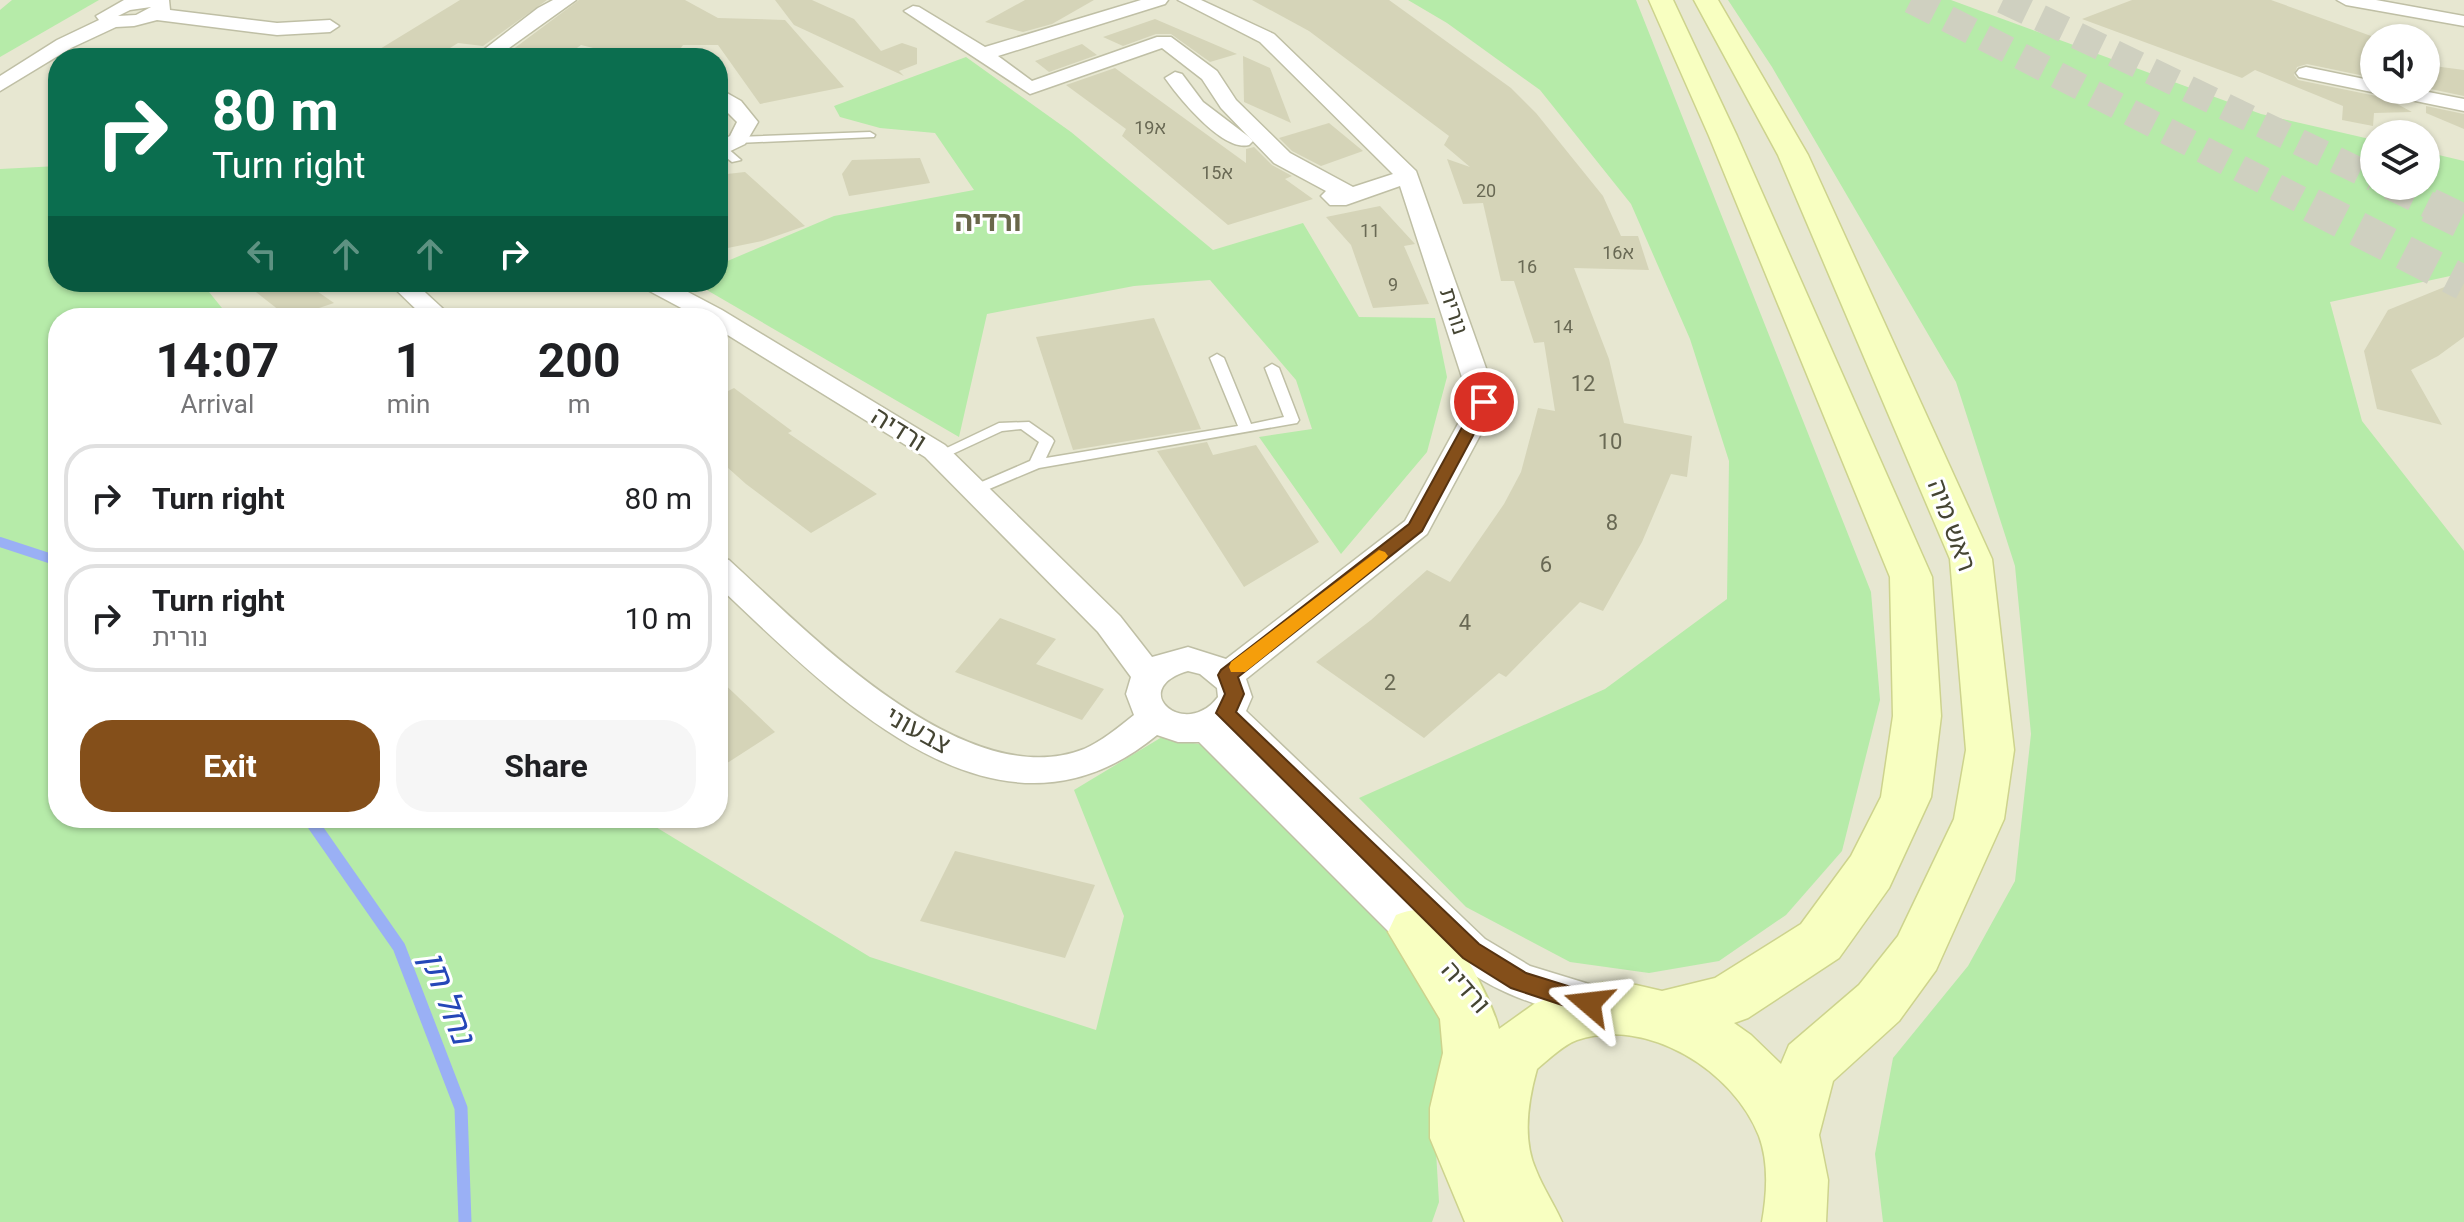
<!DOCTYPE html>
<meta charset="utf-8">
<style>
body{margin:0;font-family:Roboto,"Noto Sans Hebrew",sans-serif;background:#f6f6f6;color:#202124;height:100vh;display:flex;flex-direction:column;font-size:30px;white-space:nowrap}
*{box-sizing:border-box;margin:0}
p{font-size:26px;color:#757577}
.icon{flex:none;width:44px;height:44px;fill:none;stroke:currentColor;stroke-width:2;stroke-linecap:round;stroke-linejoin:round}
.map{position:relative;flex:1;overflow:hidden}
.drawer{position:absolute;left:48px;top:308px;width:680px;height:520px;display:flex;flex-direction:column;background:#fff;border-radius:32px;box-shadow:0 2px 6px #0004}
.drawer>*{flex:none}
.guide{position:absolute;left:48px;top:48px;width:680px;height:244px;border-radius:32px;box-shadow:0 2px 6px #0004;background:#0b6e4f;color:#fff;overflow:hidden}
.controls{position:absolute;left:2360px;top:24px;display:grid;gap:16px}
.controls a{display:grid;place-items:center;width:80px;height:80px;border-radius:50%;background:#fff;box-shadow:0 2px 6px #0004;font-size:40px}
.pin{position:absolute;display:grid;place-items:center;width:68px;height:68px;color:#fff;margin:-34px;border:4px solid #fff;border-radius:50%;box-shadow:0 2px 8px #0007}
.me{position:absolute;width:88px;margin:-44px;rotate:287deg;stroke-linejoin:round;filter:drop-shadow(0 0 6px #0008)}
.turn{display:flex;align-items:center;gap:28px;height:168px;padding:0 32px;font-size:36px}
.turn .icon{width:104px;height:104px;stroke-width:2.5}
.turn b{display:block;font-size:56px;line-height:68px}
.lanes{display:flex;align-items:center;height:76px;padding:0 32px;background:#0003;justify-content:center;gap:40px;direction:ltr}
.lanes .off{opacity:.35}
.eta{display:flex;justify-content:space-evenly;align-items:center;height:136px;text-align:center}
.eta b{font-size:48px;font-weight:700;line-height:56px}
.action{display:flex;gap:16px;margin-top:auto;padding:16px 32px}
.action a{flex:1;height:92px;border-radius:32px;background:#844f1a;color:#fff;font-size:32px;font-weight:700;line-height:92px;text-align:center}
.action a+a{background:#f6f6f6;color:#202124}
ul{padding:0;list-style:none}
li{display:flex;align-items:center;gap:24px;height:108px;margin:0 16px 12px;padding:0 16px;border:4px solid #e0e0e0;border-radius:32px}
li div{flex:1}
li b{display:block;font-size:30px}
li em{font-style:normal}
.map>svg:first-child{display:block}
.residential{fill:#e7e7d1;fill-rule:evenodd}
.green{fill:#b6eba9}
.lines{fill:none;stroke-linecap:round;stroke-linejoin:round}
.stream-far1{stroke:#9ab0f5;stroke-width:10}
.stream{stroke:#9ab0f5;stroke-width:13}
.building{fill:#d5d4b8}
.highway-tunnel-far1{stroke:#cfd0c0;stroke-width:27;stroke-dasharray:27 14;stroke-linecap:butt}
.highway-tunnel{stroke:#cfd0c0;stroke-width:35;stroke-dasharray:35 17;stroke-linecap:butt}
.lane-casing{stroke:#bfbfa5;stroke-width:3}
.street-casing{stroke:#bfbfa5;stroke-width:3}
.secondary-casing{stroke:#cdd38d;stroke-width:3}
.lane{fill:#fff;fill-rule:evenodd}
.street{fill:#fff;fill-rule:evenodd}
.secondary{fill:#f8ffc1;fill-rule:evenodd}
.route{fill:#844f1a;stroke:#563311;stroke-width:2}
.slow{fill:#f59e0b}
.labels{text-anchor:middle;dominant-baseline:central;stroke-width:6;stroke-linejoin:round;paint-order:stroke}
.far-number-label{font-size:18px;fill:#696954}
.far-street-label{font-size:22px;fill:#454533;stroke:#fff}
.number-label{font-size:22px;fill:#696954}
.street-label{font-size:26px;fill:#454533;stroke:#fff}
.far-district-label{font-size:28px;font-weight:bold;fill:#69674a;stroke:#fff}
.near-water-label{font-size:34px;font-style:italic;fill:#2547b8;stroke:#fff}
</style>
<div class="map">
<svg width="2464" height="1222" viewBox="0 0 2464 1222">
<rect width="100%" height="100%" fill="#f2f3e3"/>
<!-- residential -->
<path class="residential" d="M0,0H2464V1222H0ZM2374,38H2426V90H2374ZM58,58H718V282H58ZM2374,134H2426V186H2374ZM58,318H718V818H58Z"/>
<!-- green -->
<g class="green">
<path d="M12,0H99L0,57V10Z"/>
<path d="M1408,0H1636L1871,592L1880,700L1842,851L1786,915L1719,961L1649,973L1570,962L1466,907L1359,798L1605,689L1727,599L1729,461L1690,339L1631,204L1540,90L1447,23Z"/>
<path d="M1728,0H1951L2261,114L2374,140V186H2426V152L2464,161V273L2330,302L2362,421L2464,551V1222H1883L1875,1154L1893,1058L1968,966L2015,881L2031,734L2015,566L1956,382L1772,67Z"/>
<path d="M966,57L1071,132L1213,250L1303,223L1359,317L1435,318L1447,377L1427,452L1341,554L1259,437L1312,429L1296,380L1210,280L1134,286L987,314L959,437L693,282H718V265L834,216L974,190L935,133L880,128L840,117L834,106Z"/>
<path d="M58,166V282H201L230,318H58V818H641L870,957L1096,1030L1124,916L1074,790L1162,737L1204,745L1399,944L1433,988L1448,1036L1434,1117L1439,1202L1432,1222H0V169Z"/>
</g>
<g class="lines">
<!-- stream-far1 -->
<path class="stream-far1" d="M0,542L58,561"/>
<!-- stream -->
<path class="stream" d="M309,818L399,947L461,1108L465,1222"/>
</g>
<!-- building -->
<g class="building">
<path d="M460,0H547L483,46L458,43L434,58L375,52Z"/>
<path d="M579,0H685L718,18L785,20L844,87L760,104L718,45H683L674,58H634L581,45L566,56L512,50Z"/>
<path d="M775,0H812L854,19L881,51L902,43L917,48V64L899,71L904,76L794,25Z"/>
<path d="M1025,0H1094L1052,24L1023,32L985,22Z"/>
<path d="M1252,0H1389L1511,88L1536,113L1603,196L1621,236H1638L1649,270L1574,268L1609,359L1624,423L1692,436L1687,477L1671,474L1642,542L1603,611L1580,602L1506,677L1499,673L1424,738L1316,662L1371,620L1427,570L1450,582L1504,504L1521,472L1538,408L1555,411L1544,342L1534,343L1514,281H1501L1483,203L1463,204L1447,159L1470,167L1444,145L1449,136L1309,31Z"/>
<path d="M2132,0H2271L2374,37V78L2307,64L2297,67L2294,75L2298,80L2386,98L2412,112L2374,113L2373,126L2342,120L2343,106L2255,70L2242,78L2082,19Z"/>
<path d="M1155,19L1237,54L1210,62L1171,34H1156L1123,46L1103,37Z"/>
<path d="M1082,44L1097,55L1049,72L1035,61Z"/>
<path d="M1243,56L1270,68L1291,123L1244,102Z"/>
<path d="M2426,65L2464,70V96L2426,88Z"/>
<path d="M1115,68L1246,163V149L1254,147L1272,165L1292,176L1285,179L1313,199L1228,225L1122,136L1126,129L1066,85Z"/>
<path d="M2426,106L2464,114V129L2426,113Z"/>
<path d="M1329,123L1363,151L1321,166L1292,151L1279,138Z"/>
<path d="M920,158L930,183L849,196L842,174L852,160Z"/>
<path d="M745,172L805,226L762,241L718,250V175Z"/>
<path d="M1380,206L1415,244L1404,246L1429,304L1373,308L1351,245L1326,217Z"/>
<path d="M2464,279V337L2438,356L2411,370L2442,425L2377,409L2364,351L2388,310Z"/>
<path d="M243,282H304L334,303L289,318Z"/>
<path d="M1154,318L1201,429L1073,450L1036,337Z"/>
<path d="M734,388L792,431L788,433L877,494L811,533L746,484L718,459V396Z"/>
<path d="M1207,442L1213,455L1256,445L1319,542L1244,587L1157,451Z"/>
<path d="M1000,618L1056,639L1036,664L1104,689L1082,720L955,672Z"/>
<path d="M718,678L775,732L718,769Z"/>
<path d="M955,851L1095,885L1065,958L920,921Z"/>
</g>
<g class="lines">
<!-- highway-tunnel-far1 -->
<g class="highway-tunnel-far1">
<path d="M1911,0L2315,207"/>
<path d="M2003,0L2374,178"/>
<path d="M2390,186L2433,207"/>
</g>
<!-- highway-tunnel -->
<g class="highway-tunnel">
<path d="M2311,205L2464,283"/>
<path d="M2429,205L2464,222"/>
</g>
<!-- lane casing -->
<g class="lane-casing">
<g id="lane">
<path d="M870,132L875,135L874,137L738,143L733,140L738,137Z"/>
<path d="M718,147H726L741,160L732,162L718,151Z"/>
<path d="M1217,354L1224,358L1251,424L1284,417L1265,368L1272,364L1279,368L1299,420L1297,423L1039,468L975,495L968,490L970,487L1030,461L1039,442L1021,429L1002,431L944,458L939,459L932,455L999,423L1029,422L1052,438L1054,441L1046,458L1238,426L1210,358Z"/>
</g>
</g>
<!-- street casing -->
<g class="street-casing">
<g id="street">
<path d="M124,0H169L170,10L277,23L330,20L339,26L330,32L277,35L157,20L134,26L116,27L71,48L0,91V76L57,40L99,20L96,16ZM151,7L136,15L118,16L130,10Z"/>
<path d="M553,0H576L495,58H473L538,8Z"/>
<path d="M1141,0H1168L1165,4L998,56L1032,81L1157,37H1171L1217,71L1236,100L1290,153L1353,187L1393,174L1260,42L1178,0H1201L1274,34L1416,171L1498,402L1427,534L1246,679L1252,697L1246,711L1485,939L1530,966L1615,992L1621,1005L1615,1018L1600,1024C1544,1007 1488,994 1445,952L1442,957L1428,962L1414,957L1199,742H1178L1157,735C997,868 833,694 718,586V557L729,560C808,632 965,796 1084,749C1102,741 1119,727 1134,715L1126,694L1131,677L1098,632L925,457L718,329V318H700L642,287L639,282H669L722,310L945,445L1120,616L1152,657L1188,647L1226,659L1405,521L1470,402L1400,186L1346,205H1330L1321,196L1326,191L1274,163L1221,108L1202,79L1162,48L1030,94L904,11L913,6L919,7L985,47ZM1188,671L1200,674L1217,688L1218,697C1185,741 1126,689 1188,671Z"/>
<path d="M2337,0H2376L2464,16V26L2346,5Z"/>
<path d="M2306,67L2374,81V90H2418L2464,99V111L2299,77L2296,73L2299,69Z"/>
<path d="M1175,72L1182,74L1203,102L1249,137L1253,141L1249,145C1223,152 1179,98 1165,78Z"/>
<path d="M718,88L741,101L758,122L745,144L718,157V142L730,136L737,122L718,103Z"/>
<path d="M388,282H414L453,318H425Z"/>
</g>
</g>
<!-- secondary casing -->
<g class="secondary-casing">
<path id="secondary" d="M1649,0H1673L1737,136L1932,577L1941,716L1931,797L1889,888L1839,958L1748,1018L1734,1023L1751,1035L1781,1064L1789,1045L1859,985L1898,936L1954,819L1966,750L1950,559L1778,155L1694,0H1718L1808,155L1992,559L2014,750L2004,819L1936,970L1899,1021L1833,1081L1819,1135L1828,1180L1826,1222H1762C1767,1194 1769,1163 1759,1136C1734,1071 1647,1016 1577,1040C1563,1045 1549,1059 1537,1069C1528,1101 1522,1139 1536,1170C1543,1188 1554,1204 1562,1222H1465L1430,1138V1108L1443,1053L1440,1019L1388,932L1396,915C1409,910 1418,907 1432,914C1454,927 1493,1003 1499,1029L1534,1004L1569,990L1602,983L1636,985L1662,991L1715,978L1801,924L1851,856L1881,797L1893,716L1890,577L1709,136Z"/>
</g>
<!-- lane -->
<use href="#lane" class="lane"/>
<!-- street -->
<use href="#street" class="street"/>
<!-- secondary -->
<use href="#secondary" class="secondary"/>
</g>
<!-- route -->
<path class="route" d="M1484,397L1491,402L1422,531L1238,677L1244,694L1236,712L1479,944L1526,973L1597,995L1601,1003L1597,1011L1589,1014L1511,988L1463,958L1216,713L1225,694L1218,675L1221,670L1409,524L1476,402Z"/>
<!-- slow -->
<path class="slow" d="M1379,550L1385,552L1388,556L1385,560L1245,672H1231L1229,667L1231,662Z"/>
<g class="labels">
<!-- far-number labels -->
<g class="far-number-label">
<text x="1150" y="127">19א</text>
<text x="1217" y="172">15א</text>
<text x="1486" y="190">20</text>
<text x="1370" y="230">11</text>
<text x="1618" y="252">16א</text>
<text x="1527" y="266">16</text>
<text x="1393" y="284">9</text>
<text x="1563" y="326">14</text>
</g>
<!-- far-street labels -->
<g class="far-street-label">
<text transform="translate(1454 311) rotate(72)">נורית</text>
</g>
<!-- number labels -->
<g class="number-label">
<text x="1583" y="383">12</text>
<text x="1610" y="441">10</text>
<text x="1612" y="522">8</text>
<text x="1546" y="564">6</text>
<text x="1465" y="622">4</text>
<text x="1390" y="682">2</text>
</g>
<!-- street labels -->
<g class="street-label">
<text transform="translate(899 429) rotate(32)">ורדיה</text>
<text transform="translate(1952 525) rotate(70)">ראש מיה</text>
<text transform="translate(918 730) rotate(29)">צבעוני</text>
<text transform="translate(1466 987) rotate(49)">ורדיה</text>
</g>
<!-- far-district labels -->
<g class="far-district-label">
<text x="988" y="221">ורדיה</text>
</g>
<!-- near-water labels -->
<g class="near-water-label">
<text transform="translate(448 997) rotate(69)">נחל תן</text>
</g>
</g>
</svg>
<div class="controls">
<a><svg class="icon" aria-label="sound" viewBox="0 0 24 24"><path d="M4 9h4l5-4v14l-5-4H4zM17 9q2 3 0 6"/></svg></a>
<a><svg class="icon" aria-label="layers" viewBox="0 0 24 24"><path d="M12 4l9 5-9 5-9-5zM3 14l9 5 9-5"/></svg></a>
</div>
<div class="pin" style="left:1484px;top:402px;background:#d93025"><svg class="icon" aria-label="arrive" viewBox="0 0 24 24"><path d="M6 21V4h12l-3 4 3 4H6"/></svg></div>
<svg class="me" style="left:1589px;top:1003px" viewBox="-20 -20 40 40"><path d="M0-17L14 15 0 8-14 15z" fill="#844f1a" stroke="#fff" stroke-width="4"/></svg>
<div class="guide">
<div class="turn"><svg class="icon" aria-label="right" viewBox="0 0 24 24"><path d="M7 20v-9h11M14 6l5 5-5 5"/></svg><div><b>80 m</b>Turn right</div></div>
<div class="lanes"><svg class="icon off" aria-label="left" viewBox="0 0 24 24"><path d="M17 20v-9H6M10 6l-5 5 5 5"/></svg><svg class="icon off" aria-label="ahead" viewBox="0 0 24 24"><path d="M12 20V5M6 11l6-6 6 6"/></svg><svg class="icon off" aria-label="ahead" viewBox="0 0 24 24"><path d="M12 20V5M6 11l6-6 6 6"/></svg><svg class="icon" aria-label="right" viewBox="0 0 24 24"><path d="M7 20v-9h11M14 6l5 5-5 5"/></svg></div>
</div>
<section class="drawer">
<div class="eta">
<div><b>14:07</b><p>Arrival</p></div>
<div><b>1</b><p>min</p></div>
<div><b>200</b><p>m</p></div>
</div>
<ul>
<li><svg class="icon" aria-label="right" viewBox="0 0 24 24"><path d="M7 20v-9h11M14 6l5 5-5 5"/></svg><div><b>Turn right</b></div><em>80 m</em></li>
<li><svg class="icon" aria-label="right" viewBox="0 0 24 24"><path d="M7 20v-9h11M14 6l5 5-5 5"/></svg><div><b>Turn right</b><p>נורית</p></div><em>10 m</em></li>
</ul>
<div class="action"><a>Exit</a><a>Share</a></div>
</section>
</div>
